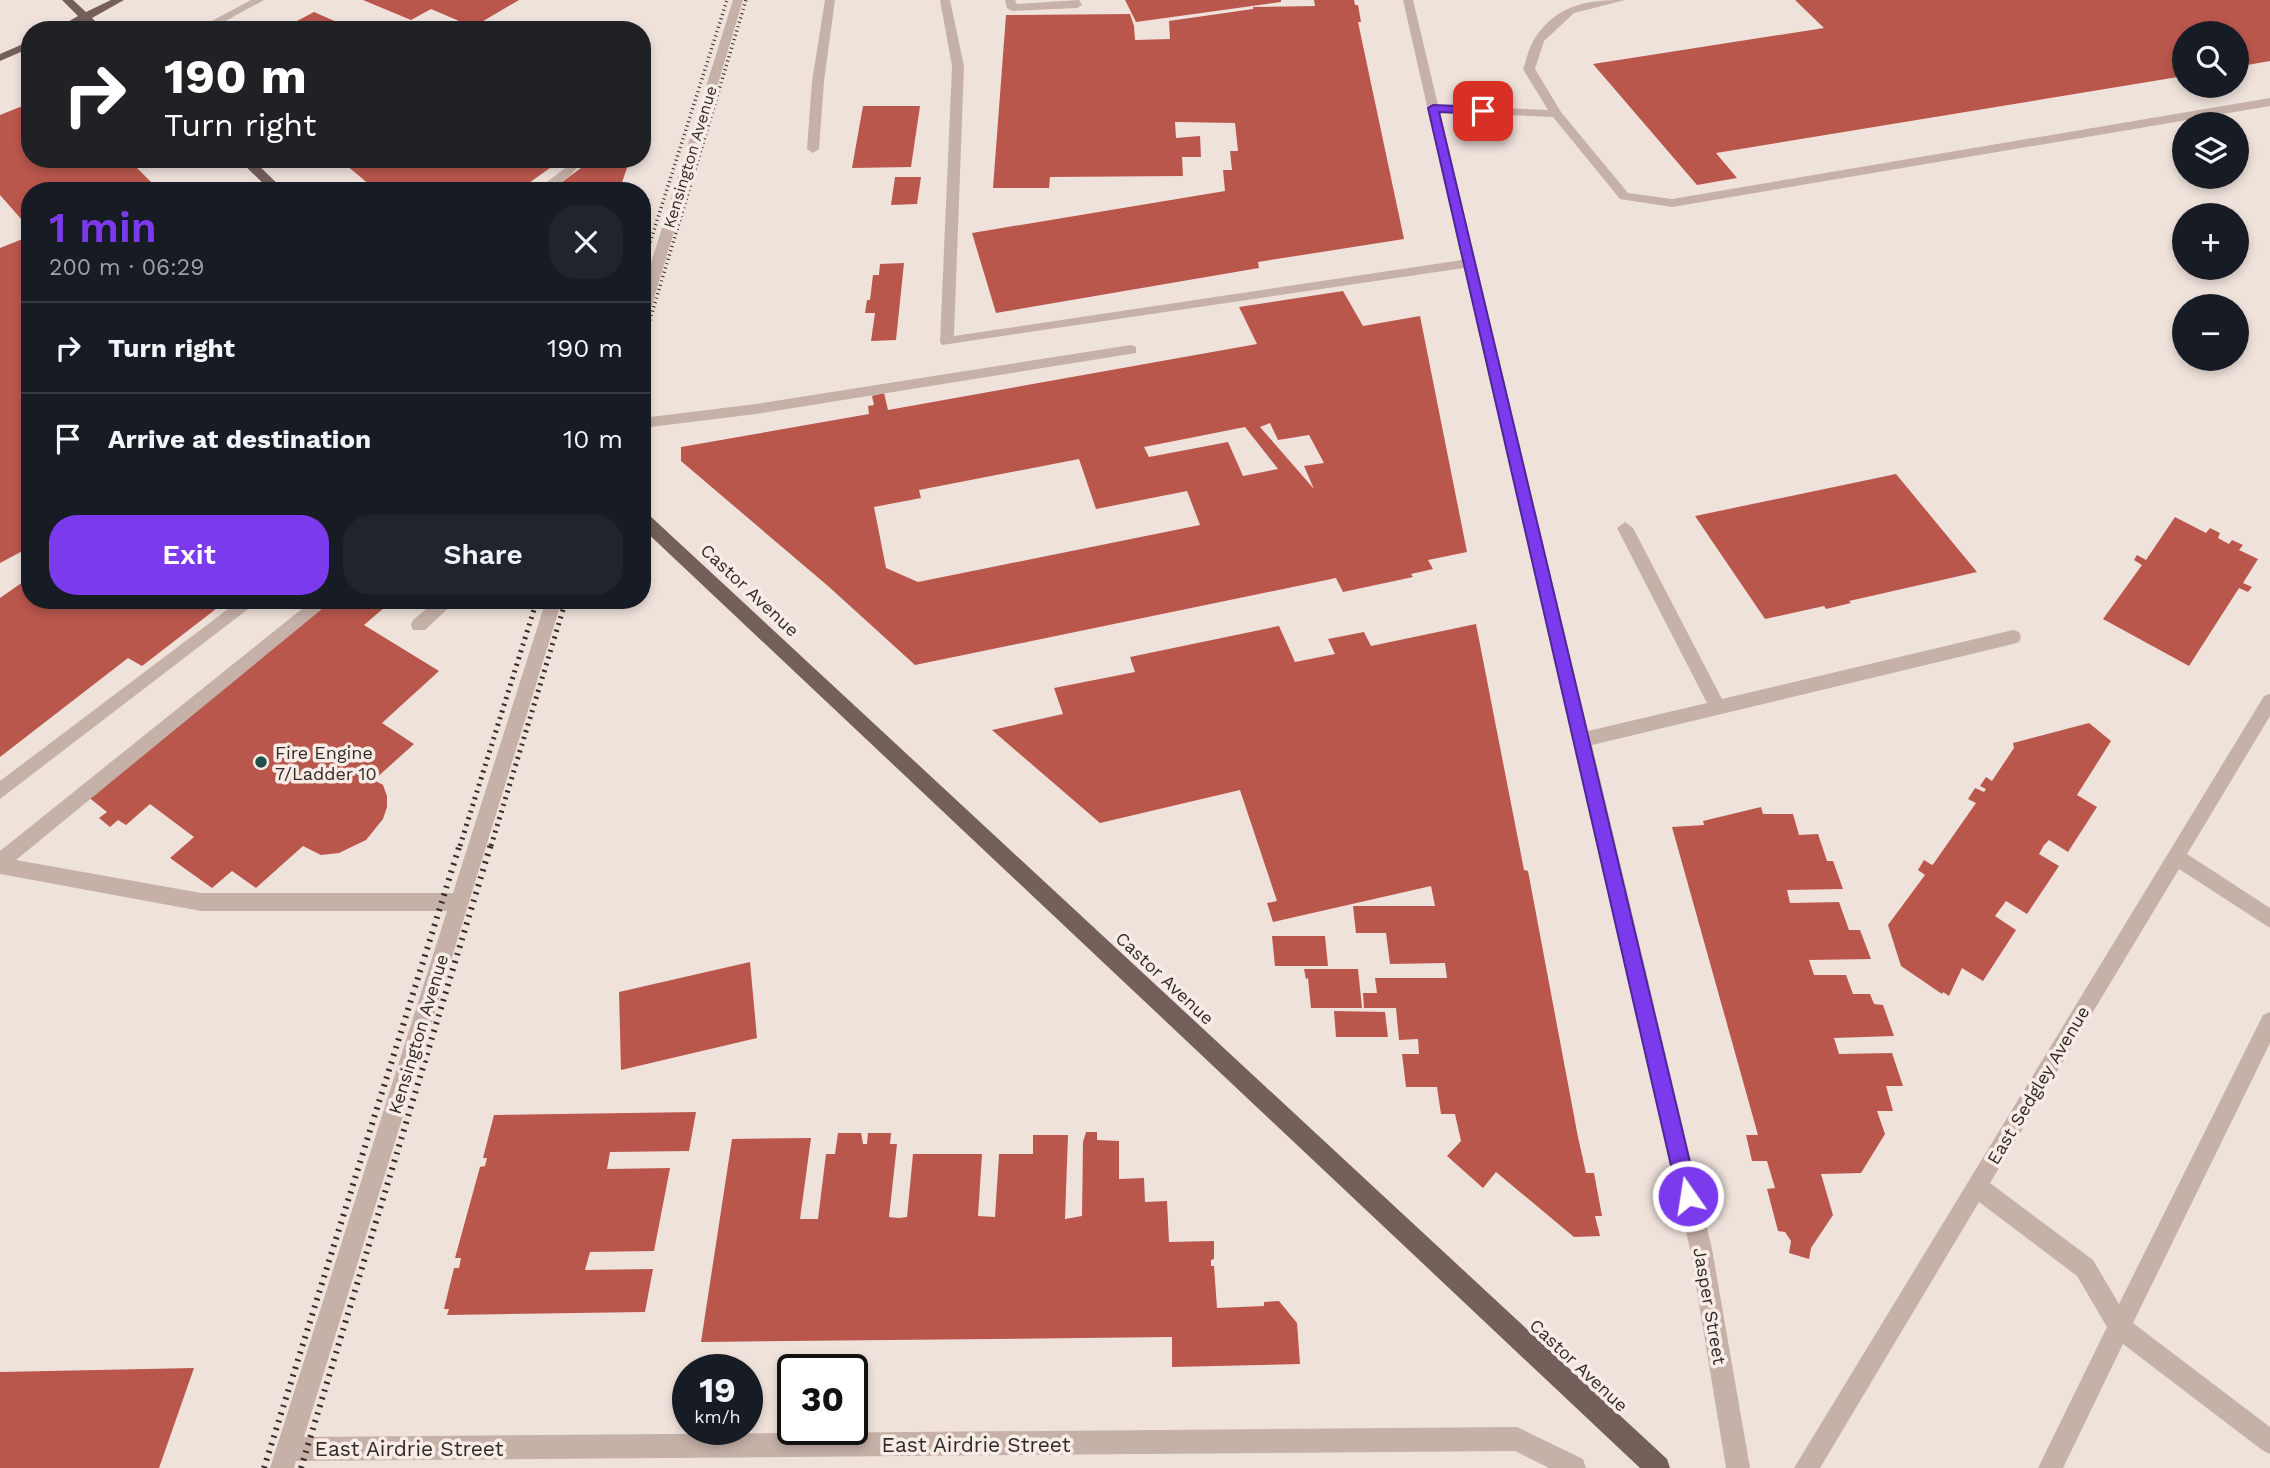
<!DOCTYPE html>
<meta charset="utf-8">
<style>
body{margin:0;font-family:"Work Sans",sans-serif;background:#20242c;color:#f1f3f6;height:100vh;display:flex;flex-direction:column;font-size:26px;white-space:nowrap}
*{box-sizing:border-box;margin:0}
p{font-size:23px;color:#9ea1a6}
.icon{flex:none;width:38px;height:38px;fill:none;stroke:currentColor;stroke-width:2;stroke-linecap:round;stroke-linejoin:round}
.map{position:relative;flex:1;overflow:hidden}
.details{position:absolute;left:21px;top:182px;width:630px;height:427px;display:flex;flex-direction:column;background:#171b24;border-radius:28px;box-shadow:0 4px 10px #0003}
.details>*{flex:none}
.banner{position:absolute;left:21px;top:21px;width:630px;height:147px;border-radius:28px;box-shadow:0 4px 10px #0003;background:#202124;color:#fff;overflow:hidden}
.buttons{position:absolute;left:2172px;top:21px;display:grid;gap:14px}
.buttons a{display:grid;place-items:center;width:77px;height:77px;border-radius:50%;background:#171b24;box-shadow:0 4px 10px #0003;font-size:35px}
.speed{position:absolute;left:672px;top:1354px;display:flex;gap:14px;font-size:35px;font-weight:700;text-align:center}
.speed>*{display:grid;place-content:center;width:91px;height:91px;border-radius:50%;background:#171b24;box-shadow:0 4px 10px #0003;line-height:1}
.speed small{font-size:18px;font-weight:400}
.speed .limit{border:4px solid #111;border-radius:10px;background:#fff;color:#111}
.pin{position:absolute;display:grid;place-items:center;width:60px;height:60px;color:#fff;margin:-30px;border-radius:14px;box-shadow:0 4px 10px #0006}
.me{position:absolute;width:77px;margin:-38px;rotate:347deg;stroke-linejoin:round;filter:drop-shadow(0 0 5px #0008)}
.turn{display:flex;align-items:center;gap:24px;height:147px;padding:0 28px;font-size:32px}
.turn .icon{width:91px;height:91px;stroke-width:2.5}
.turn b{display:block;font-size:49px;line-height:60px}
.round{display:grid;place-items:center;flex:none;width:74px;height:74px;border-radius:28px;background:#20242c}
.summary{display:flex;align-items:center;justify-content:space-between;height:119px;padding:0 28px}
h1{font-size:42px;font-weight:600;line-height:52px;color:#7c3aed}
.action{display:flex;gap:14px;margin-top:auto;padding:14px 28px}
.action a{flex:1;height:80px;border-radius:28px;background:#7c3aed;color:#fff;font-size:28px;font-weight:600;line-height:80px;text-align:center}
.action a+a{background:#20242c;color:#f1f3f6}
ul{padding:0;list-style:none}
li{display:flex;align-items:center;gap:21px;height:91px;padding:0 28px;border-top:2px solid #363941}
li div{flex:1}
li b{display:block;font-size:26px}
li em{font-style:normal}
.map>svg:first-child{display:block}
.building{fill:#ba574d;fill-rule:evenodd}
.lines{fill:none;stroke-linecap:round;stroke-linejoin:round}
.minor{fill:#c6b1a8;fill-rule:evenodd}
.major{fill:#745f5a;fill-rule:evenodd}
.rail-far2{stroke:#332927;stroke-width:3.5;stroke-dasharray:1 3.5;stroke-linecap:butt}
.rail-far1{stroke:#332927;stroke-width:5;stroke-dasharray:2 5;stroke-linecap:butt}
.rail{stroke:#332927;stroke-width:6;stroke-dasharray:2 6;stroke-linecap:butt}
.route{fill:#7c3aed;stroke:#51269a;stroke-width:2}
.poi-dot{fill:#21504c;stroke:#f7ede6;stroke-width:2.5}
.labels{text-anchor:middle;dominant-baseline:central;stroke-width:7;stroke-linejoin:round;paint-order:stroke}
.far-street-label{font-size:16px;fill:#332927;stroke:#f7ede6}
.street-label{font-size:18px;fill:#332927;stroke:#f7ede6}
.poi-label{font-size:18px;fill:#332927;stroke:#f7ede6;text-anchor:start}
.near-street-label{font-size:21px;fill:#332927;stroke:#f7ede6}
</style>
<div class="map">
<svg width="2270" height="1468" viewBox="0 0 2270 1468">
<rect width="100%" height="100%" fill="#efe2db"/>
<!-- building -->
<g class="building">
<path d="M363,0H519L473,27L431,9L411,20Z"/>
<path d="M1125,0H1281V2L1136,22Z"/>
<path d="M1314,0H1354L1355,5H1358L1361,22H1358L1404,239L1258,262L1259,268L996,313L972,233L1225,191L1223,170H1232L1230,151H1238L1235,123L1175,122L1176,138L1200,136L1201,157H1182L1183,176L1050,177L1049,188H993L1006,15L1130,14L1134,26L1135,40L1170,39L1169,21L1253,9V7L1315,6Z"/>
<path d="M1795,0H2270V61L2236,67V33H2184V76L1716,153L1737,178L1697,185L1593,64L1824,28Z"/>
<path d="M314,12L355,30H280Z"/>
<path d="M30,103V159H128L160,191H30V229L0,195V115Z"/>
<path d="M863,106H920L911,167L852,168Z"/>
<path d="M339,159H558L554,165L518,191H377Z"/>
<path d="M593,159H630L619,191H550Z"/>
<path d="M895,177H921L917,204L891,205Z"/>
<path d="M30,236V511L27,512L30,515V547L0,563V248Z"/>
<path d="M904,263L896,340L871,341L875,313H865L867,300H870L873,275H879L880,264Z"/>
<path d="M1343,291L1363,326L1420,316L1467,552L1428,560L1433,569L1411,574L1413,577L1343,592L1336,578L915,665L828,586L681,461V447L869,414L868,406L874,405L872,396L884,393L888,410L1257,344L1239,307ZM1270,423L1278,440L1309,435L1324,463L1304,466L1314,489L1260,427ZM1245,427L1278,469L1243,476L1228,442L1149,457L1144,447ZM1079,459L1096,509L1187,491L1200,525L918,582L886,568L874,507L921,498L919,490Z"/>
<path d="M1896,474L1977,572L1849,601L1851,603L1826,609L1824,606L1765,619L1695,516Z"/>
<path d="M2175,517L2206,533L2210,528L2220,533L2218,538L2229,544L2232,540L2243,545L2239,550L2258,559L2243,583L2252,587L2248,592L2239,588L2189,666L2103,619L2142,565L2134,560L2137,555L2146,560Z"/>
<path d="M30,577V600L225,602L142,666L128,658L0,757V598Z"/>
<path d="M328,600H393L364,625L439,671L382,723L414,744L374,780L383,785L387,796V807L383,819L366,840L339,853L321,855L303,846L256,888L232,871L212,888L170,858L194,837L150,804L126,825L118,820L110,827L99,818L107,812L87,796Z"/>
<path d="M1476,624L1524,870L1528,871L1578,1137L1586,1173H1594L1602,1216H1595L1600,1236L1574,1237L1496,1172L1483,1188L1447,1156L1461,1141L1455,1114H1441L1437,1087H1406L1402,1054H1419L1418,1039L1399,1040L1396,1008H1364L1363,993H1377L1375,978H1447L1445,963L1390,964L1386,933H1356L1353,906H1435L1431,886L1273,922L1267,903L1277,901L1240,790L1100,823L992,730L1063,714L1054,688L1135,672L1130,657L1279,626L1295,662L1335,654L1328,639L1364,632L1371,646Z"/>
<path d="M2089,723L2111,741L2077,795L2097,807L2068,852L2049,840L2044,845L2039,854L2059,866L2027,914L2006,901L1995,916L2016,930L1983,981L1962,968L1949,996L1943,992L1942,994L1901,966L1888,925L1925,875L1918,870L1924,860L1932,865L1934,863L1976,803L1968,799L1975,788L1984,792L1986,789L1980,786L1986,777L1992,781L2014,748L2013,743Z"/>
<path d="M1761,807L1763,814H1793L1799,835L1818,834L1827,861H1833L1843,889L1787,890L1790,903L1839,902L1849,930H1860L1871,959L1809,960L1814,975H1846L1853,994H1870L1874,1004L1883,1005L1894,1036L1834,1038L1839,1054L1892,1053L1903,1086H1886L1893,1111H1877L1885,1134L1861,1173L1821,1174L1833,1215L1811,1248L1809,1259L1789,1253L1791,1241L1785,1232L1778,1231L1767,1189L1775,1188L1767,1161H1752L1746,1135H1758L1672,827L1704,825L1703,821Z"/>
<path d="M1272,936H1325L1328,966H1275Z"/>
<path d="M750,962L757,1038L621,1070L619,992Z"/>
<path d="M1304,969H1358L1362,1008H1311L1308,978L1306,979Z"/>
<path d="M1334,1011L1385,1012L1388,1037H1336Z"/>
<path d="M696,1112L689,1151L610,1152L607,1169L670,1168L654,1251L590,1252L585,1270L653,1269L645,1312L447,1315L449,1309H444L454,1268H459L461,1258H455L480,1167L485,1166L487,1158H483L494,1115Z"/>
<path d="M1086,1132H1097V1140L1119,1141V1179L1144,1178L1145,1202L1167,1201L1169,1242L1214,1241V1259L1211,1260V1266H1214L1217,1308L1264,1306V1302L1279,1301L1297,1323L1300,1364L1172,1367V1337L701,1342L732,1139L811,1138L800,1219H818L826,1154H835L838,1133H861L863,1144H867L868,1133H891L890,1144H897L889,1217L899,1218L907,1217L913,1154H982L978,1216L995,1217L999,1154H1033V1135H1068L1065,1219L1082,1216L1083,1142Z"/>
<path d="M194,1368L159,1468H0V1372Z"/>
</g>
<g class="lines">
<!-- minor -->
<g class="minor">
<path d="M251,0H264L209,30H195Z"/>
<path d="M733,0H743L649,315L642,319V292Z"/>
<path d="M825,0H835L824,81L819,149L813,153L807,149L812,81Z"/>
<path d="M940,0H950L964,66L954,336L1462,260L1403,0H1413L1438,105L1548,110L1523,69C1527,59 1529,46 1535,38C1558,4 1587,0 1625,0L1574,13L1544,41L1535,69L1561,112L1628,193L1672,199L2270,98V106L1672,207L1620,199L1553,117L1440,112L1588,731L1707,703L1617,528L1625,522L1633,528L1722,699L2013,630L2019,632L2021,637L2019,642L2013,644L1592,745L1712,1249L1750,1468H1726L1690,1249L1464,268L942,345L940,342L952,66Z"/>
<path d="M1005,0H1015L1017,4L1079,0L1082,5L1077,8L1012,11L1007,8Z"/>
<path d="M571,159H583C571,177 557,191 535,191L564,169Z"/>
<path d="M1131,345L1136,347V353L756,414L642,428V418L756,404Z"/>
<path d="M240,600H260L0,799V781Z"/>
<path d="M313,600H333L16,860L201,893H453L546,600H562L304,1437L1517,1427L1583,1459L1586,1468H1549L1515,1451L296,1461L294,1468H270L447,911H201L0,874V851Z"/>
<path d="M437,600H457L425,630H413L411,625L413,620Z"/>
<path d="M2270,694V716L2187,854L2270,908V928L2179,869L1990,1183L2093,1260L2119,1304L2263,1015L2270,1012V1043L2133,1323L2270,1427V1454L2262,1450L2123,1344L2063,1468H2038L2107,1327L2077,1276L1979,1202L1820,1468H1794L2264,696Z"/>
</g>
<!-- major -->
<g class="major">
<path d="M62,0H73L86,12L111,0H124L92,18L104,30H92L84,22L68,30H54L78,16Z"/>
<path d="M30,41V48L0,61V54Z"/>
<path d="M238,159H252L285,191H271Z"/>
<path d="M642,512L648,514L1667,1459L1670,1468H1640L642,528Z"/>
</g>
<!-- rail-far2 -->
<g class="rail-far2">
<path d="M642,268L727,0"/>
<path d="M642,346L746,0"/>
</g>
<!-- rail-far1 -->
<g class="rail-far1">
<path d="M460,846L537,600"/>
<path d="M491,846L566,600"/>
</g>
<!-- rail -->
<g class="rail">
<path d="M264,1468L460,844"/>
<path d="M301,1468L491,844"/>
</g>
</g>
<!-- route -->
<path class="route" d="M1433,105L1483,107L1488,111L1483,114L1439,112L1698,1196L1695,1203L1688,1206L1681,1203L1678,1196L1428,108Z"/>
<!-- markers -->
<circle class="poi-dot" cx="261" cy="762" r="7"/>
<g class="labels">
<!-- far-street labels -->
<g class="far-street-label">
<text transform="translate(690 157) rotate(-73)">Kensington Avenue</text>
</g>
<!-- street labels -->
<g class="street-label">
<text transform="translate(750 590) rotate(43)">Castor Avenue</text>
<text transform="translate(1165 978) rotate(43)">Castor Avenue</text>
<text transform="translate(418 1034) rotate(-73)">Kensington Avenue</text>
<text transform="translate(2038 1085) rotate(-59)">East Sedgley Avenue</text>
<text transform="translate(1710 1306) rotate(80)">Jasper Street</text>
<text transform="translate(1579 1365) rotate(43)">Castor Avenue</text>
</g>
<!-- poi labels -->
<g class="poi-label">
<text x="275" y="752">Fire Engine<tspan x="275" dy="21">7/Ladder 10</tspan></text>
</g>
<!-- near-street labels -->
<g class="near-street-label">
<text x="976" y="1444">East Airdrie Street</text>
<text x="409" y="1448">East Airdrie Street</text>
</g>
</g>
</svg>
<div class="buttons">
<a><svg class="icon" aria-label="search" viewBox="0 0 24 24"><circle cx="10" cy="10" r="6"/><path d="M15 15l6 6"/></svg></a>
<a><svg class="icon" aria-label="layers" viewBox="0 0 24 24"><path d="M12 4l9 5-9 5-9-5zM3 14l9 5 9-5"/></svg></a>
<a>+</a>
<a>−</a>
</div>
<div class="speed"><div>19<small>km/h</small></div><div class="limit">30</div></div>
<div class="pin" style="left:1483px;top:111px;background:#d93025"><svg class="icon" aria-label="arrive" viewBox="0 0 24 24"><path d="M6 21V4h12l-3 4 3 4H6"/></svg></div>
<svg class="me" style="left:1688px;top:1196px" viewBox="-20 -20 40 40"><circle r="17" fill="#7c3aed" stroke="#fff" stroke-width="3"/><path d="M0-11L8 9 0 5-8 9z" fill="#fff"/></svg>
<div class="banner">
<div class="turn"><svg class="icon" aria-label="right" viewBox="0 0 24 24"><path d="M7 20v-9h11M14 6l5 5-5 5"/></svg><div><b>190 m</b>Turn right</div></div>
</div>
<section class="details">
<div class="summary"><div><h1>1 min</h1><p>200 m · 06:29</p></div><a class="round"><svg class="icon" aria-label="close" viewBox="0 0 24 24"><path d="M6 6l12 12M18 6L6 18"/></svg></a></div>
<ul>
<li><svg class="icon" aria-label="right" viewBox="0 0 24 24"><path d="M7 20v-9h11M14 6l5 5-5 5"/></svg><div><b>Turn right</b></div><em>190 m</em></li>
<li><svg class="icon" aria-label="arrive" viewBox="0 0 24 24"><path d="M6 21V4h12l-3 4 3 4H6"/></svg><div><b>Arrive at destination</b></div><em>10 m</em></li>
</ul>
<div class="action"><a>Exit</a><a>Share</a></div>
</section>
</div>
